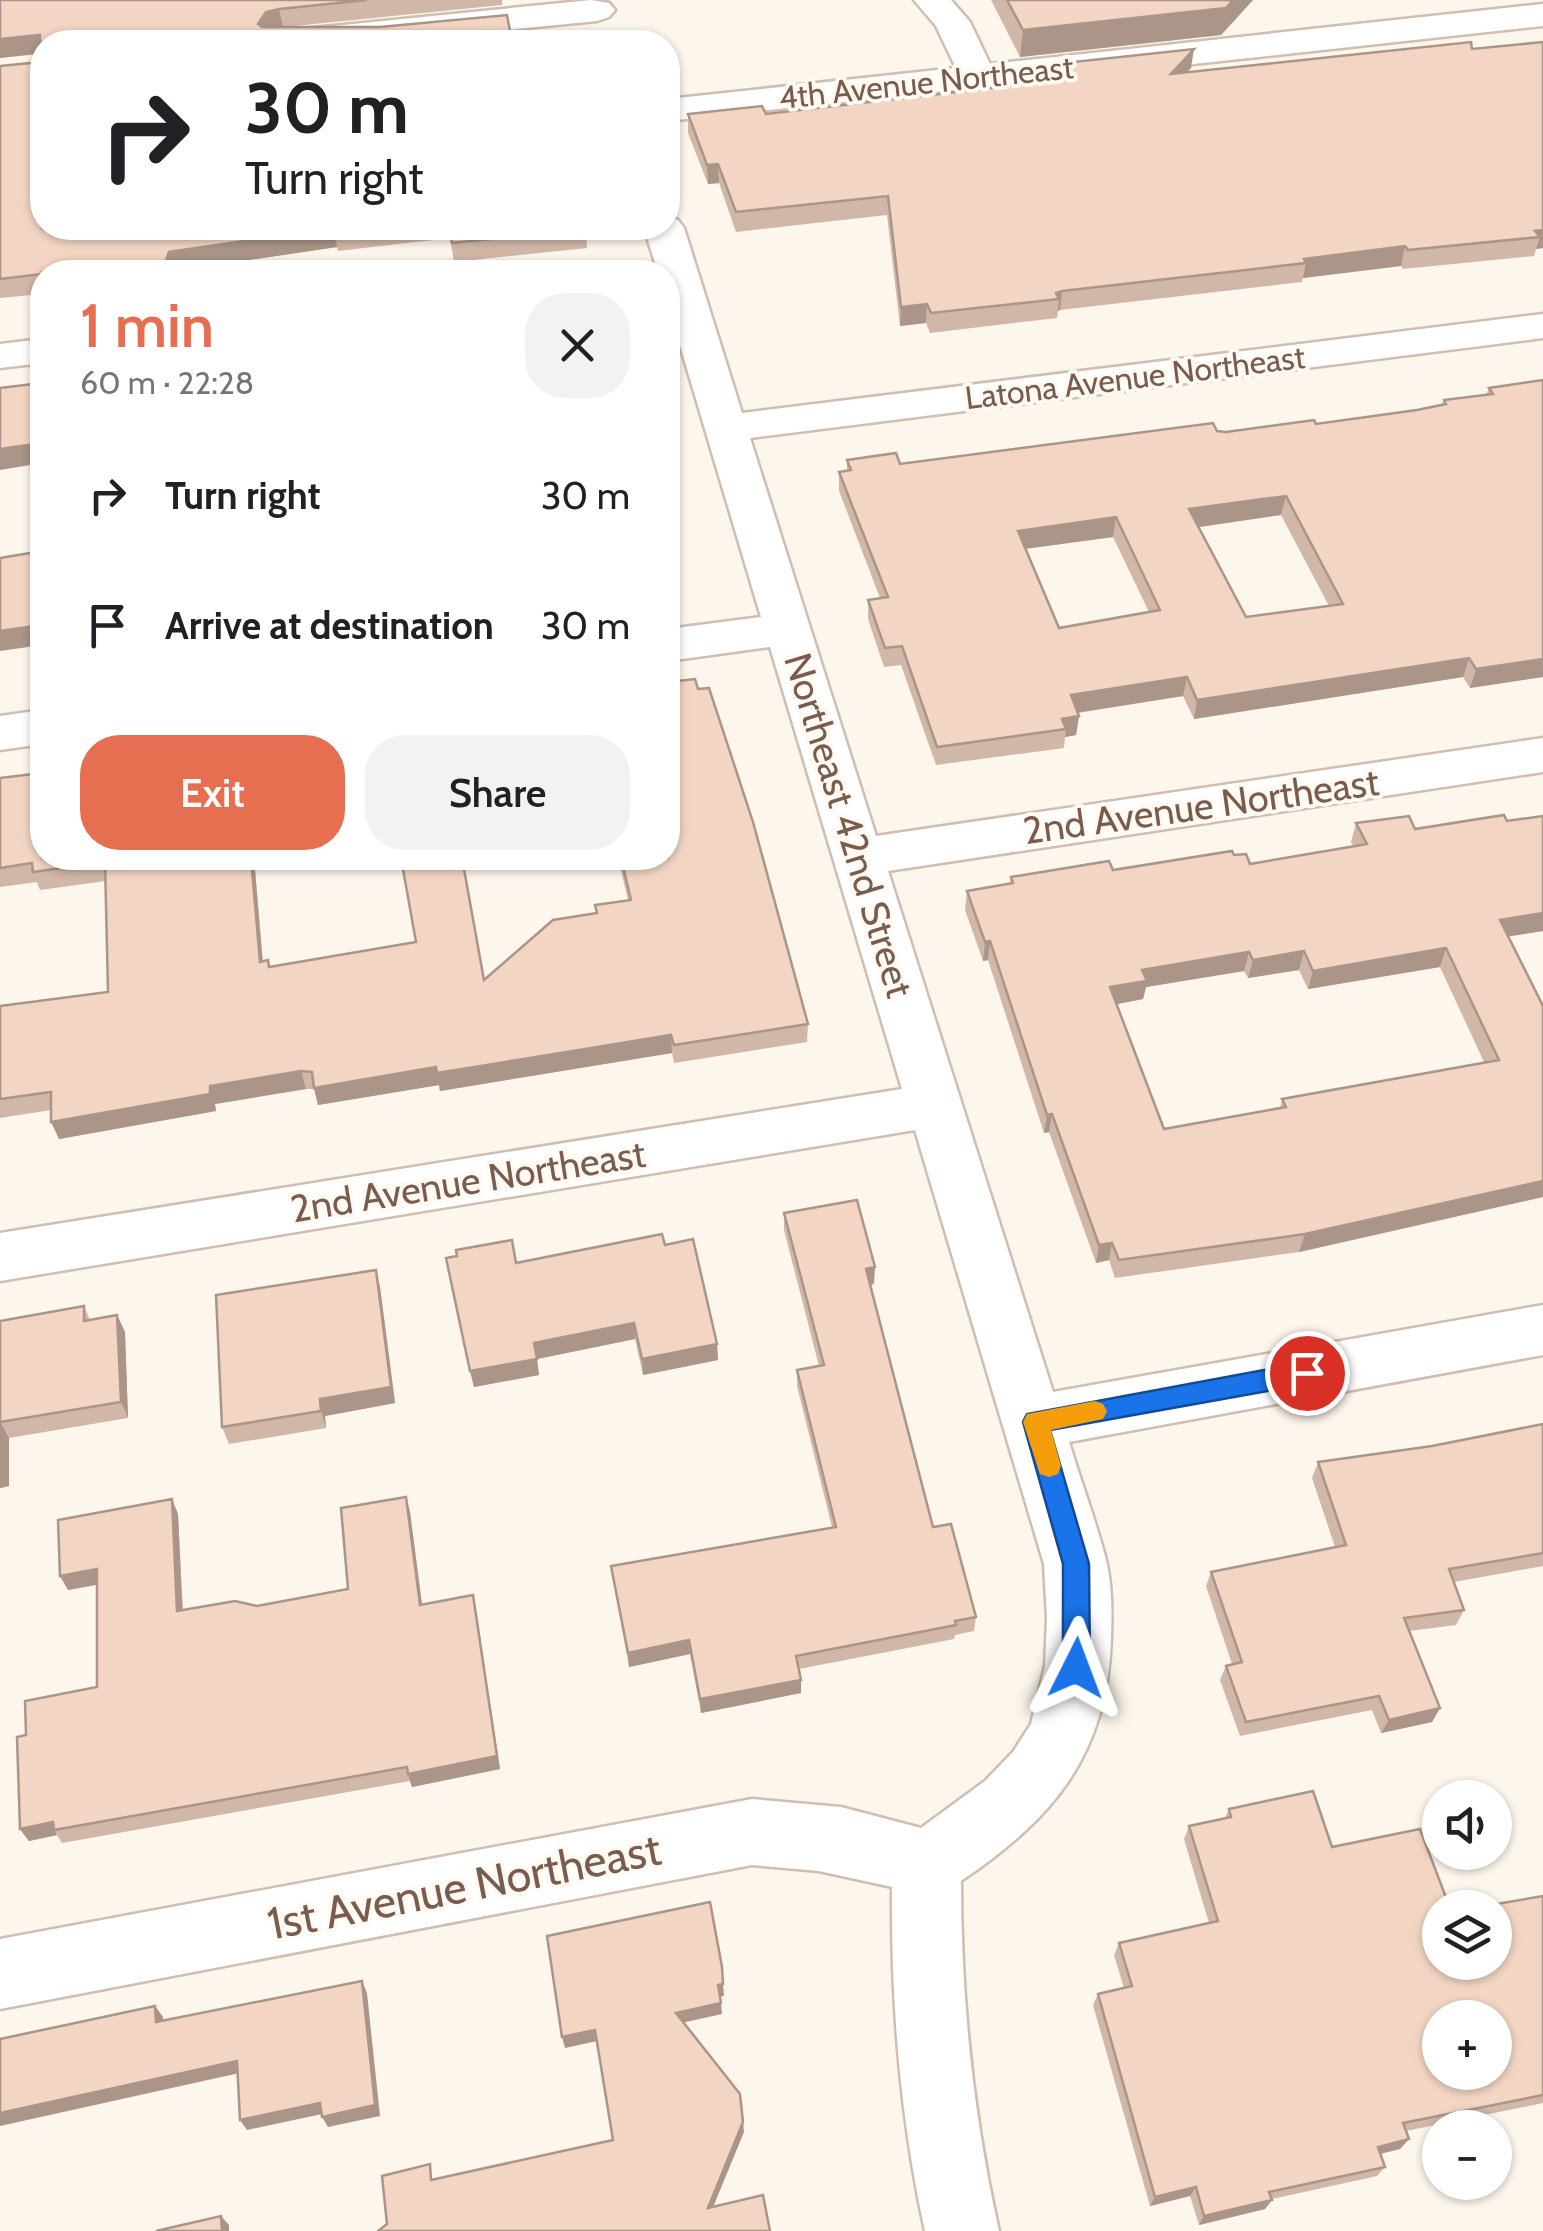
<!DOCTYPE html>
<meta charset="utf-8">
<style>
body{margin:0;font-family:Cabin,sans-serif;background:#f2f2f2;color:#202124;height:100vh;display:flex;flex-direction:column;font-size:38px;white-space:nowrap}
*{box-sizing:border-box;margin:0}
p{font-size:32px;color:#757577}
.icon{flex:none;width:55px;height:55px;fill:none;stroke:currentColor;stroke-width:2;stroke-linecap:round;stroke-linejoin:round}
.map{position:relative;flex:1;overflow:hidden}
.drawer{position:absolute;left:30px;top:260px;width:650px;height:610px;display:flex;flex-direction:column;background:#fff;border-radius:40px;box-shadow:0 2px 8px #0004}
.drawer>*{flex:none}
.banner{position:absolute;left:30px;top:30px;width:650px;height:210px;border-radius:40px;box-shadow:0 2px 8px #0004;background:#fff;color:#202124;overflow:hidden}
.fabs{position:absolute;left:1422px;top:1780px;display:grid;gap:20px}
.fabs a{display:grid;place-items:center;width:90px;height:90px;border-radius:50%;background:#fff;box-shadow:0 2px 8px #0004;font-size:50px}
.pin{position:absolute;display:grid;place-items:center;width:85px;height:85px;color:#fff;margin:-42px;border:5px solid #fff;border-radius:50%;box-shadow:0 2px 10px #0007}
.me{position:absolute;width:110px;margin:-55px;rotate:3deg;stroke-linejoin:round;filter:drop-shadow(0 0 8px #0008)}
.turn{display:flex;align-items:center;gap:35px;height:210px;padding:0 50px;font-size:45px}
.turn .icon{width:130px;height:130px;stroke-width:2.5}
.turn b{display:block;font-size:70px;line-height:85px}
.round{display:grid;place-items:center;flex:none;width:105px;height:105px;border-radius:40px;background:#f2f2f2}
.headline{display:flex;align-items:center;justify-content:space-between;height:170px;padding:0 50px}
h1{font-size:60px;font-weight:600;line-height:75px;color:#e76f51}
.button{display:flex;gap:20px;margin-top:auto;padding:20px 50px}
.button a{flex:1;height:115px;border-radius:40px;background:#e76f51;color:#fff;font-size:40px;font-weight:600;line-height:115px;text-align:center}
.button a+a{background:#f2f2f2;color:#202124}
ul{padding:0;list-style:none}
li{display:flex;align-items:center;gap:30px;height:130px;padding:0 50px}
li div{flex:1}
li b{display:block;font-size:38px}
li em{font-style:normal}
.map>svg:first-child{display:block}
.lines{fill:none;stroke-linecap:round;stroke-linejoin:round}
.minor-casing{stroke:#d1beb0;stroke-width:5}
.minor{fill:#fff;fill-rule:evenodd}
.wall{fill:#d1b7a8;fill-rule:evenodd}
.shaded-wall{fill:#aa9588}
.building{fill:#f3d5c3;stroke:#aa9588;stroke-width:2.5;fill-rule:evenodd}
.route{fill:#1a73e8;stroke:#114b97;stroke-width:2.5}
.slow{fill:#f59e0b}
.labels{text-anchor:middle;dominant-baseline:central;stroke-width:8;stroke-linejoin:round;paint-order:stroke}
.far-street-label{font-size:32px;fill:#7a5c4d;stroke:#fffaf3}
.street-label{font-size:38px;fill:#7a5c4d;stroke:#fffaf3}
.near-street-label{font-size:45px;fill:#7a5c4d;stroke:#fffaf3}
</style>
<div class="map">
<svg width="1543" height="2231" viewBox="0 0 1543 2231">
<rect width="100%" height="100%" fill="#fdf6ec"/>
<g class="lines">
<!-- minor casing -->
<g class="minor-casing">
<g id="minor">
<path d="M591,0L609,3L615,10L609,17L597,21L383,42H265L270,34L283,31Z"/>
<path d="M914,0H951L970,22L990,64L1543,4V26L668,121V99L956,68L936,26Z"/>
<path d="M668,217L678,220L684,228L742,413L1543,314V338L750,438L876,836L1543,738V772L888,871L1053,1392L1543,1305V1355L1069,1442C1081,1482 1096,1521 1106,1560C1112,1584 1112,1613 1111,1637C1108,1754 1054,1818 961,1881C961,2000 973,2115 999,2231H925C900,2117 891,2003 892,1887L819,1871L752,1865L0,2009V1939L752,1799L841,1807L921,1828L985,1781L1013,1752L1031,1724L1045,1666L1047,1619L1044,1564L915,1130L0,1281V1233L902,1089L770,647L668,661V629L761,617L668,305V272H658L644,228H668Z"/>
<path d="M42,339V363L0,368V344Z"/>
<path d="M42,710V744L0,750V716Z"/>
</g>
</g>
<!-- minor -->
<use href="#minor" class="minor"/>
</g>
<!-- wall -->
<g class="wall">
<path d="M0,0H502V5L284,27L42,228H586L587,248L454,262L450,238L338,251L337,247L173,271V272H42V294L0,298V66L40,62V54L0,58Z"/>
<path d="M991,0H1253L1221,35L1020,57Z"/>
<path d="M1543,42V248L1536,249L1534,256L1403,269L1401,266L1303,278L1302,282L1060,310L1058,311L1057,318L930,333L926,323L900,326L887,215L736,232L719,183L708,184L688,133V114H766L1035,83L1036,66L1191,68L1187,73L1472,49Z"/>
<path d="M1543,380V677L1470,688L1463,677L1194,719L1183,696L1078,713L1079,716L1076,735L1065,737L1064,748L936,765L901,665L884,667L868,619V600L880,598L839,491V472L847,471V460L900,464L1217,431L1226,432L1316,424L1417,410L1442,405L1444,400L1486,395L1489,388ZM1281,515L1329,606L1246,617L1199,527ZM1113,537L1149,612L1059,628L1025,549Z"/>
<path d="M0,778L42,858H254L263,961L268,960L269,967L484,980L596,914L595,905L628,900L618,858H668L808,1024L807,1042L674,1063L672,1053L440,1091L439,1085L318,1105L314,1089H306L215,1104L216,1111L59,1139L51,1110L0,1118V1006L108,992L106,881L40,890L37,882L0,887Z"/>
<path d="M1543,816V931L1508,936L1543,1197L1299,1252L1115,1278L1109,1260L1096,1263L1049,1132L1044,1133L988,960L983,961L965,910L967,891L1010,884L1011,877L1113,870L1234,855L1250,864L1354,847L1351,842L1356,823L1415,829L1507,821ZM1440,967L1484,1062L1282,1099L1280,1109L1164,1129L1117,1004L1143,999L1146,987L1244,971L1248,978L1299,970L1308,989Z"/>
<path d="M784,1213L874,1284L870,1285L933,1527L976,1617L974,1631L955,1635L954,1639L799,1669L801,1680V1693L701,1713L690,1654L629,1667L611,1566L832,1527L797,1386V1370L819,1366L784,1230Z"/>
<path d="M665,1245L717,1344L718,1360L643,1375L635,1339L537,1359L539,1375L474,1387L446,1258L516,1263Z"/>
<path d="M376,1270L380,1287L395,1403L325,1416L326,1428L229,1444L222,1427Z"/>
<path d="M84,1306L90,1320L117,1315L125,1332L128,1418L9,1438V1486L0,1488V1321Z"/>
<path d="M1543,1424V1566L1454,1582L1464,1610L1456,1625L1409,1631L1440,1708L1432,1722L1381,1733L1372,1710L1240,1736L1220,1680L1226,1666L1232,1664L1206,1586L1211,1572L1335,1547L1312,1478L1318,1462L1432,1446Z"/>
<path d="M406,1497L410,1512L422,1605L476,1609L500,1769L412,1787L410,1781L62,1843L57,1835L29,1841L20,1829L26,1735L97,1687V1585L68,1590L178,1514L183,1610L257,1606L348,1589Z"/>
<path d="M1229,1809L1332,1847L1440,1962L1543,1896V2103L1406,2131L1409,2139L1400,2149L1380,2154L1385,2167L1377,2176L1272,2199L1265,2209L1199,2225L1190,2196L1150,2206L1093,2005L1098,1994L1124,1988L1114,1955L1119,1943L1209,1923L1184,1839L1189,1826L1225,1818Z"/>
</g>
<!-- shaded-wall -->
<g class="shaded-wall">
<path d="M1233,0H1253L1221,35L1020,57L1023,30Z"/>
<path d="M279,9L283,27L261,42L258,24L266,12Z"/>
<path d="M40,35L42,53L0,58V39Z"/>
<path d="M1194,49L1191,68L1168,93L1171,74Z"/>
<path d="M718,164L719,183L708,184L707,165Z"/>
<path d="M334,228L337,247L169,272L166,261L169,252Z"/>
<path d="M1543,230V248L1536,249L1540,237L1535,231Z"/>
<path d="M1405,246L1401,266L1303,278L1306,263L1304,259Z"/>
<path d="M1062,291L1060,310L1058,311L1059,299L1056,293Z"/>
<path d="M927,304L926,323L900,326L901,307Z"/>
<path d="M42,443V463L0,470V449Z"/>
<path d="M1286,496L1281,515L1186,529L1189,509Z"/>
<path d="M1116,517L1113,537L1016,550L1018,531Z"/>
<path d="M42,625V645L0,651V631Z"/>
<path d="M1469,658L1463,677L1194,719L1197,700Z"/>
<path d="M1543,659V677L1470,688L1476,669Z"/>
<path d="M1187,677L1183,696L1068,714L1071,695Z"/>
<path d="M1079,716L1076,735L1065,737L1066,729L1062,719Z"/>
<path d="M251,858H254L264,980L260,962Z"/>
<path d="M1543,913V931L1493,939L1500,920Z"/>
<path d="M990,941L988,960L983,961L985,942Z"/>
<path d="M1446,948L1440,967L1308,989L1313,971Z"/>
<path d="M1304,951L1299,970L1248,978L1253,960Z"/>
<path d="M1249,952L1244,971L1146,987L1143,999L1107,1006L1110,987L1142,970Z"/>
<path d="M671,1035L672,1053L440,1091L439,1085L318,1105L314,1088L436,1067Z"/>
<path d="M301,1071L306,1089L215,1104L216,1111L59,1139L51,1122L210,1086Z"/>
<path d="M1052,1114L1049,1132L1044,1133L1047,1115Z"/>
<path d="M1543,1181V1197L1299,1252L1305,1234Z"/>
<path d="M1112,1243L1109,1260L1096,1263L1099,1245Z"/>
<path d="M875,1267L874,1284L865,1286L866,1269Z"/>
<path d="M376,1270L380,1287L395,1403L325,1416L326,1428L321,1411L320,1399Z"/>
<path d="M117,1315L125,1332L128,1418L121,1402Z"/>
<path d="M634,1323L635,1339L537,1359L539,1375L474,1387L470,1371L534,1343Z"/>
<path d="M717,1344L718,1360L643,1375L642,1359Z"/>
<path d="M0,1422L9,1438V1486L0,1488Z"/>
<path d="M406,1497L410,1512L424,1620L420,1605Z"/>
<path d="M172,1499L178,1514L183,1625L177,1611Z"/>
<path d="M97,1569L105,1583L68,1590L60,1576Z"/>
<path d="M473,1595L500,1769L412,1787L408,1774Z"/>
<path d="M689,1640L690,1654L629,1667L628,1653Z"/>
<path d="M801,1680V1693L701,1713L700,1699Z"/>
<path d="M1440,1708L1432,1722L1381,1733L1389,1720Z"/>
<path d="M53,1822L54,1830L57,1835L29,1841L20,1829Z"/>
<path d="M362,1981L367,1993L380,2116L328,2127L322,2117Z"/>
<path d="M723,1984L724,1996L719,1997L718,1985Z"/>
<path d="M721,2003L722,2014L677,2024L676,2013Z"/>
<path d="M155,2006L163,2017L164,2033L156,2022Z"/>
<path d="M595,2030L597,2041L565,2048L562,2037Z"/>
<path d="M237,2061L244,2072L0,2126V2113Z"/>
<path d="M320,2103L327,2113L247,2130L240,2120Z"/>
<path d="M743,2122L744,2132L709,2217L708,2208Z"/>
<path d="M1409,2139L1400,2149L1370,2156L1378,2147Z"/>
<path d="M1196,2187L1190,2196L1150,2206L1155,2197Z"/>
<path d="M1272,2200L1265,2209L1199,2225L1204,2216Z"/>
<path d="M221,2216L229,2225V2231H222Z"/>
</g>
<!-- building -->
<g class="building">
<path d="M0,0H367L279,9L266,12L258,24L262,27H380L507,15L512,42H42V228H374L335,232L334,228L169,252L166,261L57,272H42V274L0,279V66L40,62V35L0,39Z"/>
<path d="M1007,0H1233L1226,8L1023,30Z"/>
<path d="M1471,42L1472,49L1543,42V230L1535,231L1540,237L1408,250L1405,246L1304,259L1306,263L1062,291L1056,293L1059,299L931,313L927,304L901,307L888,196L736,212L718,164L707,165L688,114L762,106L766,114L1045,82L1036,66L1194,49L1171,74Z"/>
<path d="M449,228H586V229L452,243Z"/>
<path d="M1543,380V659L1476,669L1469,658L1197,700L1187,677L1071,695L1079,716L1062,719L1066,729L937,747L902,646L885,648L868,600L888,597L839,472L851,470L847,460L896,453L900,464L1213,423L1217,431L1226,432L1314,420L1316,424L1417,410L1446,404L1444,400L1493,394L1489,388ZM1286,496L1343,604L1246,617L1189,509ZM1116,517L1160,610L1059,628L1018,531Z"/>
<path d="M42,383V443L0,449V388Z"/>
<path d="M42,551V625L0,631V558Z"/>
<path d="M695,679L698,689L709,688L753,822L808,1024L674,1045L671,1035L437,1073L436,1067L314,1088L312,1072L301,1071L210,1086V1094L51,1122V1092L0,1099V1006L108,992L105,862L33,872L32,863L0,868V778L42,773V858H251L260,962L268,960L269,967L416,942L401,858H462L484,980L553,920L597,913L595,905L631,900L621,858H668V682Z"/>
<path d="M1504,815L1507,821L1543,816V913L1500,920L1543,1006V1181L1305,1234L1119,1260L1112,1243L1099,1245L1052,1114L1047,1115L990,941L985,942L967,891L1013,883L1011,877L1109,861L1113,870L1232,851L1234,855L1246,854L1250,864L1367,844L1356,823L1409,816L1415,829ZM1446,948L1499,1060L1282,1099L1286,1107L1164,1129L1110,987L1147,981L1142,970L1249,952L1253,960L1304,951L1313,971Z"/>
<path d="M857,1200L875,1267L866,1269L933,1527L951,1524L976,1617L955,1621L956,1625L796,1656L801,1680L700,1699L689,1640L628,1653L611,1566L836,1527L797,1370L824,1365L784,1213Z"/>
<path d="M662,1234L665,1245L693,1239L717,1344L642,1359L634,1323L534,1343L537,1359L470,1371L446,1258L457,1256L456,1250L512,1240L516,1263Z"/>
<path d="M376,1270L391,1387L320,1399L321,1411L222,1427L216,1295Z"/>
<path d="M84,1306V1321L117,1315L121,1402L0,1422V1470V1321Z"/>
<path d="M1543,1424V1553L1449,1569L1464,1610L1404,1618L1440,1708L1389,1720L1379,1696L1246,1722L1226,1666L1242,1662L1211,1572L1346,1545L1318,1462L1432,1446Z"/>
<path d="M406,1497L420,1605L473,1595L497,1756L408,1774L407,1767L54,1830L53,1822L20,1829L17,1737L26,1735L25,1701L97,1687V1569L60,1576L58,1520L172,1499L177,1611L235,1601L257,1606L348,1589L341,1508Z"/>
<path d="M1313,1791L1332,1847L1420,1829L1450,1908H1440V1962H1495V1908H1473L1543,1896V2095L1403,2123L1409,2139L1378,2147L1385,2167L1269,2192L1272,2200L1204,2216L1196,2187L1155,2197L1098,1994L1132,1986L1119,1943L1218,1921L1189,1826L1231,1817L1229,1809ZM1440,2018H1495V2072H1440Z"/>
<path d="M710,1902L722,1967L723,1984L718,1985L721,2003L676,2013L740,2094L743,2122L708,2208L763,2195L770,2231H378L387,2224L382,2176L430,2164L431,2180L613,2140L595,2030L562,2037L547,1936Z"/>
<path d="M362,1981L375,2105L322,2117L320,2103L240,2120L237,2061L0,2113V2039L155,2006L156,2022Z"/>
<path d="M221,2216L222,2231H156Z"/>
</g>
<!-- route -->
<path class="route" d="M1307,1362L1316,1365L1319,1373L1316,1381L1307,1384L1050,1430L1089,1564L1090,1668L1086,1677L1076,1681L1067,1677L1063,1668V1564L1023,1422L1027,1414Z"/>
<!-- slow -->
<path class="slow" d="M1095,1401L1103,1404L1107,1411L1103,1419L1051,1430L1061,1466L1058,1474L1049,1477L1040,1474L1023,1422L1027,1414Z"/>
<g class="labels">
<!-- far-street labels -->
<g class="far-street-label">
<text transform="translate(926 82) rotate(-6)">4th Avenue Northeast</text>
<text transform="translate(1135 377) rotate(-7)">Latona Avenue Northeast</text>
</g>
<!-- street labels -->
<g class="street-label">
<text transform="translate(1201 806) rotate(-8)">2nd Avenue Northeast</text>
<text transform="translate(849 825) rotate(73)">Northeast 42nd Street</text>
<text transform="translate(468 1181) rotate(-9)">2nd Avenue Northeast</text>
</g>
<!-- near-street labels -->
<g class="near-street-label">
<text transform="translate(464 1886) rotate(-11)">1st Avenue Northeast</text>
</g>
</g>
</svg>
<div class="fabs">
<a><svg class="icon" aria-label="sound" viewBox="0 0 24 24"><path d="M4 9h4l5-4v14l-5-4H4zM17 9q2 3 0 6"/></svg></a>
<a><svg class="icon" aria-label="layers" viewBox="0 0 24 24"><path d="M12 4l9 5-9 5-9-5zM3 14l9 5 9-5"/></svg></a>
<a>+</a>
<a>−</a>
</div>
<div class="pin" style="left:1307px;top:1373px;background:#d93025"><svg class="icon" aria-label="arrive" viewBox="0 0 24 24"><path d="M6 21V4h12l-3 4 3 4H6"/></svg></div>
<svg class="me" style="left:1076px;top:1668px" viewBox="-20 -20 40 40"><path d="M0-17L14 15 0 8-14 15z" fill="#1a73e8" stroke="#fff" stroke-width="4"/></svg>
<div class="banner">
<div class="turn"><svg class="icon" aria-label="right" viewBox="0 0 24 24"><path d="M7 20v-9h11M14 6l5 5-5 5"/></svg><div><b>30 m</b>Turn right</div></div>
</div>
<section class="drawer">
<div class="headline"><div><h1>1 min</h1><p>60 m · 22:28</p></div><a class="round"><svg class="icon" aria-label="close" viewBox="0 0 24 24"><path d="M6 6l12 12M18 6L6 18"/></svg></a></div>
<ul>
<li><svg class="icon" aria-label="right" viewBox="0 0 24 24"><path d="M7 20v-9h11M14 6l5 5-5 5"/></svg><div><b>Turn right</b></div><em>30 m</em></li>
<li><svg class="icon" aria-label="arrive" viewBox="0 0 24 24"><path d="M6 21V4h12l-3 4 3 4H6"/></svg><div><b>Arrive at destination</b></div><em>30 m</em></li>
</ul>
<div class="button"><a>Exit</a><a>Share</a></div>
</section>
</div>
